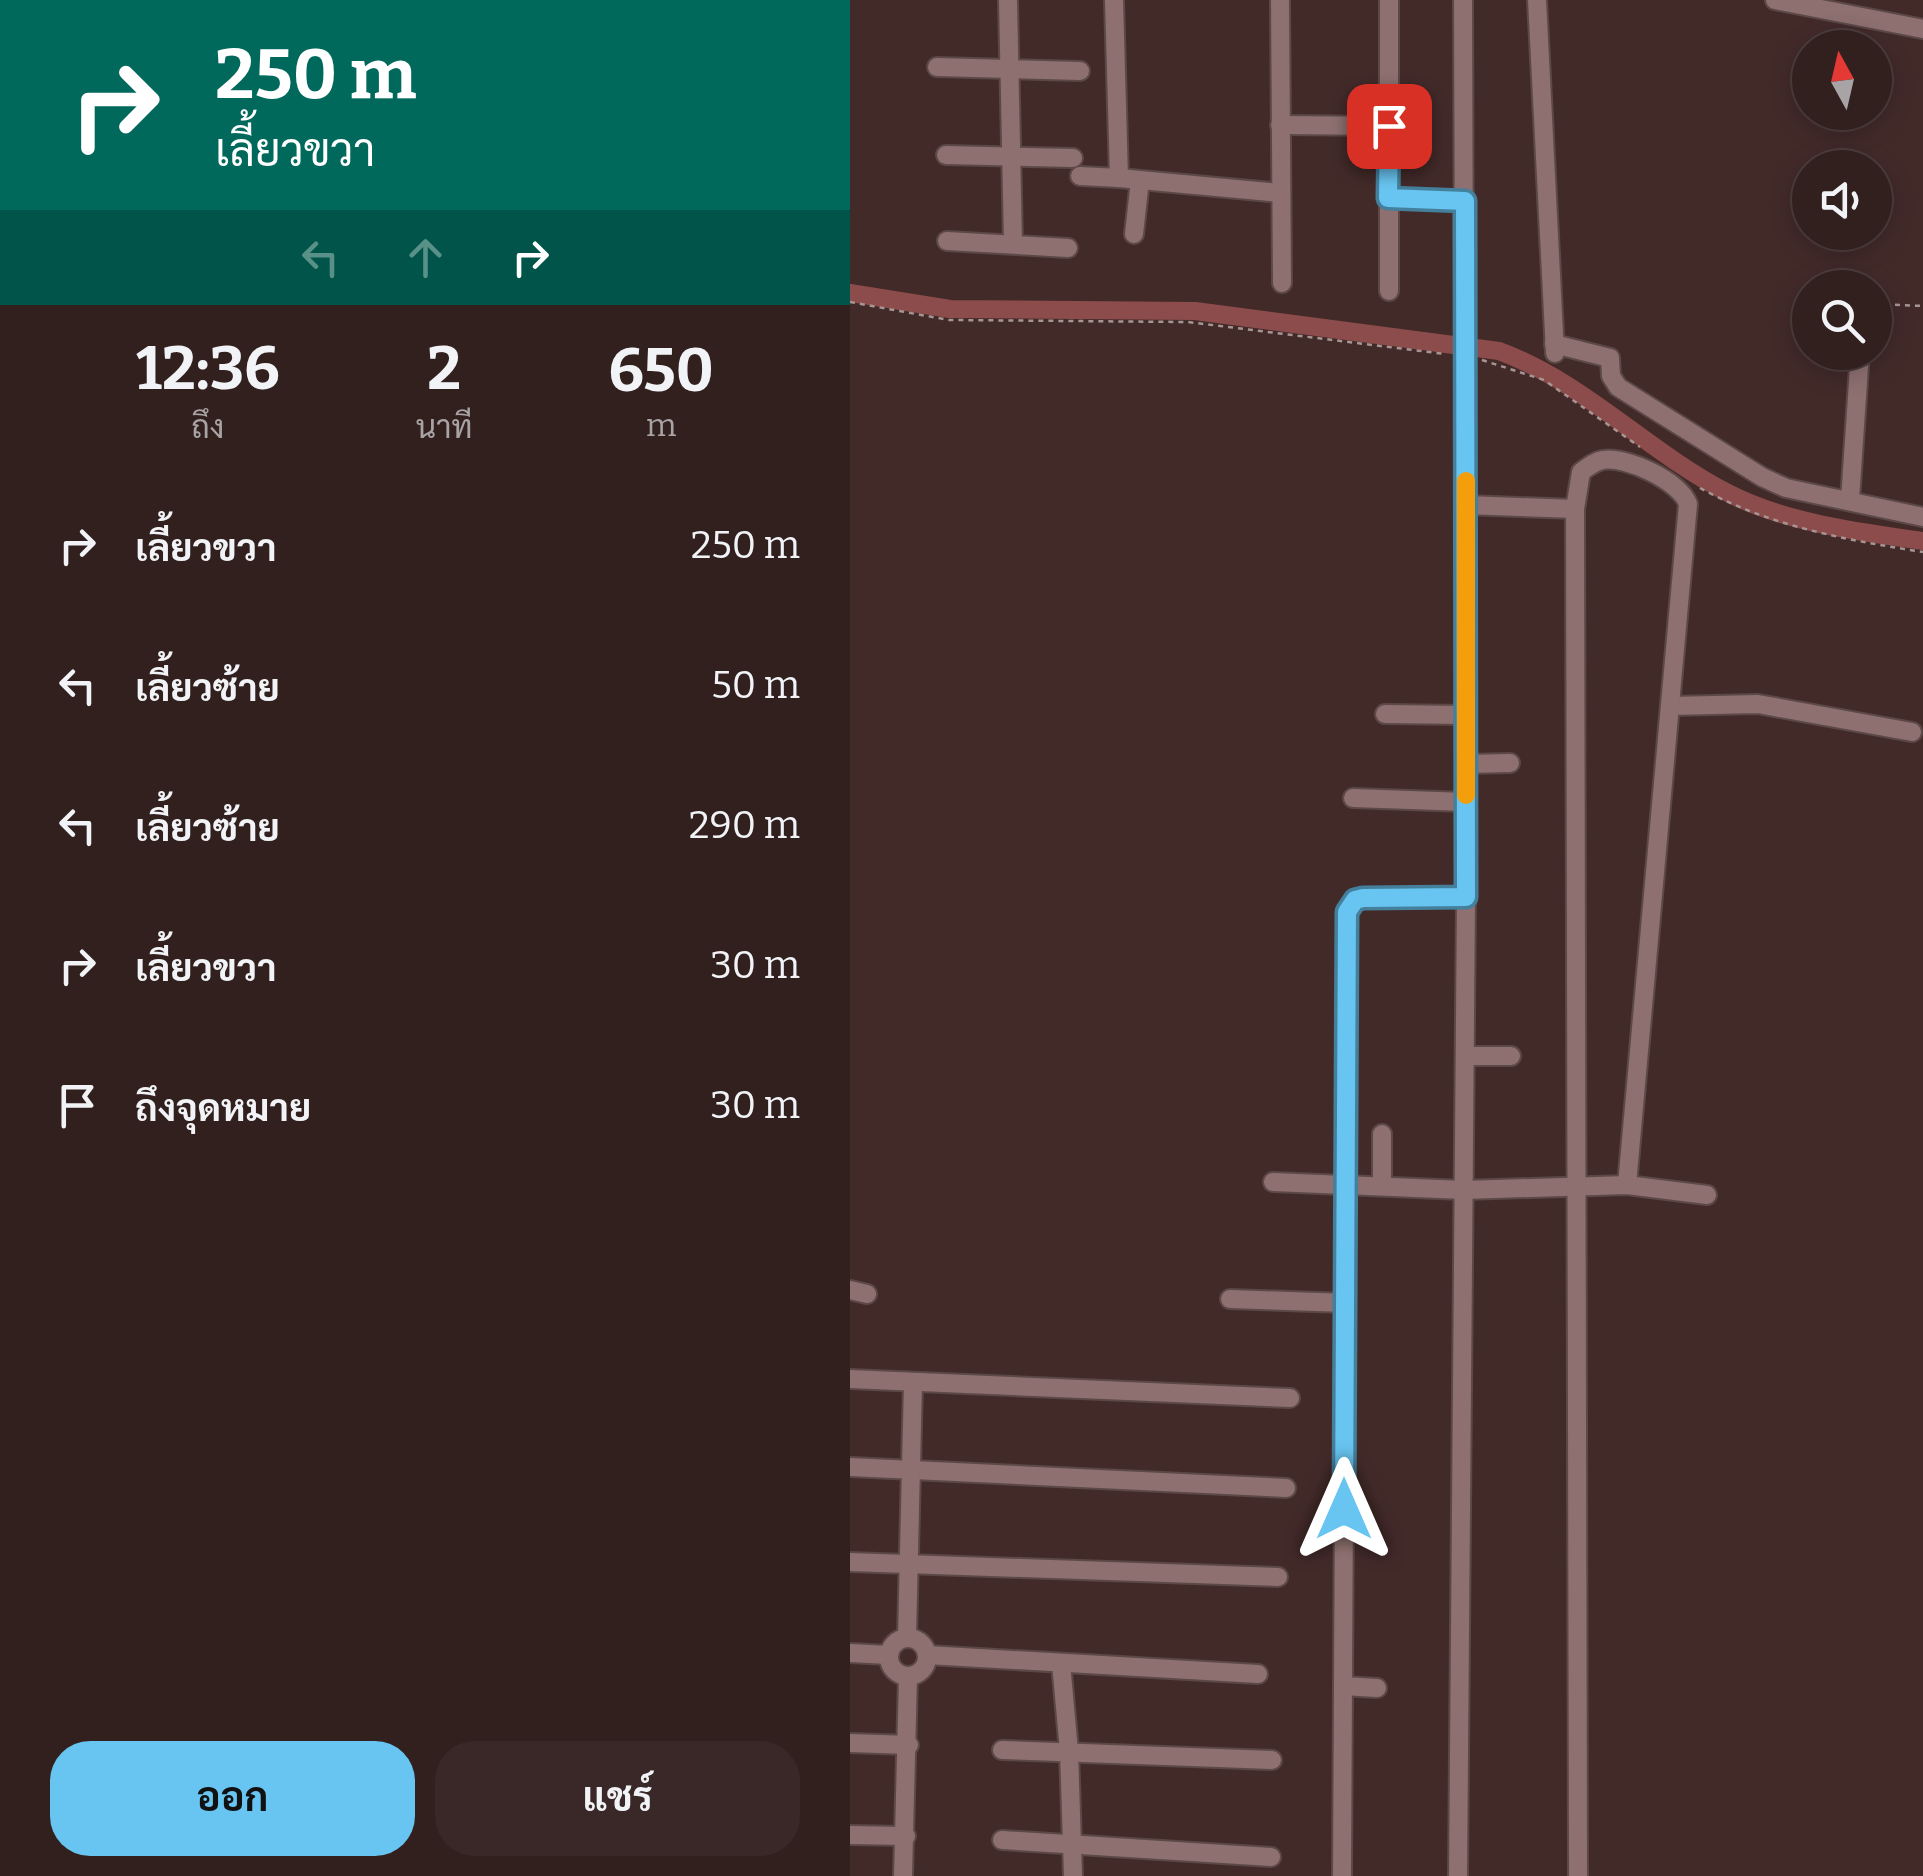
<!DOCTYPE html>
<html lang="th">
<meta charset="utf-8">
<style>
body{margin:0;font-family:Bitter,Sarabun,serif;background:#3a2828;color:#f1f3f6;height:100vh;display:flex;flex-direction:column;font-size:38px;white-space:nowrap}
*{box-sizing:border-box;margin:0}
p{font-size:32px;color:#a8a3a4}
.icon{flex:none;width:55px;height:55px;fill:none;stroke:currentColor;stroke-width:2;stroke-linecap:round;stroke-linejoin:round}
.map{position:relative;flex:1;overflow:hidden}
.details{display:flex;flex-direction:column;background:#32201f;width:850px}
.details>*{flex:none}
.banner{background:#00695c;color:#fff;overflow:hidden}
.needle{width:65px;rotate:352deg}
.buttons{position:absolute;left:942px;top:30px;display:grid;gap:20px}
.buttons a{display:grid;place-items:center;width:100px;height:100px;border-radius:50%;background:#32201f;box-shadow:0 5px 25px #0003,0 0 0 2px #4d3e3d;font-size:50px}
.pin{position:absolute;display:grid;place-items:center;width:85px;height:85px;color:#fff;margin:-42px;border-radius:20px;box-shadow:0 5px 15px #0006}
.me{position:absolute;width:110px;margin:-55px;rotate:0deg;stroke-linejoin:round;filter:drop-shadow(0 0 8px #0008)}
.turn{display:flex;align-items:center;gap:35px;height:210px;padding:0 50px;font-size:45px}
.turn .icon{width:130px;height:130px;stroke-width:2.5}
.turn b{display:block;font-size:70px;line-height:85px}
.lanes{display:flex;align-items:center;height:95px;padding:0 50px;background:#0003;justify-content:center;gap:50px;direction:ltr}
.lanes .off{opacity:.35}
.eta{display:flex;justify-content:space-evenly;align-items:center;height:170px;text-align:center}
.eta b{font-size:60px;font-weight:700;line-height:70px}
.primary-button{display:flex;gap:20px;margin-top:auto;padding:20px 50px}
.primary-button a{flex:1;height:115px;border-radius:40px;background:#68c4f0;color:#111;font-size:40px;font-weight:700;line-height:115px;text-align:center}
.primary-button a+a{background:#3a2828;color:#f1f3f6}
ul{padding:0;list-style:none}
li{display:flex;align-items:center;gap:30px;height:140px;padding:0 50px}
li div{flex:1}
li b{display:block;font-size:38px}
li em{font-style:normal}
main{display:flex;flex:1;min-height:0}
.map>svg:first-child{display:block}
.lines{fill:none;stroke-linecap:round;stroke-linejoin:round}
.canal{stroke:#8c4c4b;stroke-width:18}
.minor-casing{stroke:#5b4847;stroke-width:22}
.path{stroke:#a79594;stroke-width:2.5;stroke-dasharray:5 5;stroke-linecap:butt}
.minor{stroke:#8d706f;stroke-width:18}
.route-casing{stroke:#447f9c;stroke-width:25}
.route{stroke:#68c4f0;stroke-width:18}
.slow{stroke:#f59e0b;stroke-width:18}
</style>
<main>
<section class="details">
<div class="banner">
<div class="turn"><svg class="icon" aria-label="right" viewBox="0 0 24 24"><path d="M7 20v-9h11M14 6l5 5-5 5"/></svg><div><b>250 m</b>เลี้ยวขวา</div></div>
<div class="lanes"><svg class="icon off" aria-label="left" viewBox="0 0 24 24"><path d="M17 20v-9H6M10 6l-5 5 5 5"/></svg><svg class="icon off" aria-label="ahead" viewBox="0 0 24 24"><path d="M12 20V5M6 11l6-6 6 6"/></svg><svg class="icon" aria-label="right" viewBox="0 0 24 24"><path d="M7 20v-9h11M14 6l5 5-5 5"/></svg></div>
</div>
<div class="eta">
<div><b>12:36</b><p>ถึง</p></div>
<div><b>2</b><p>นาที</p></div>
<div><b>650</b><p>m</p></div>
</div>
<ul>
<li><svg class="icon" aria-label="right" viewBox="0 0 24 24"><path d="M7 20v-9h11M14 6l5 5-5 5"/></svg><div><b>เลี้ยวขวา</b></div><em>250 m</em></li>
<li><svg class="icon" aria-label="left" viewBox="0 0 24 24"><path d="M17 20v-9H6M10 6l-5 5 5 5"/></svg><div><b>เลี้ยวซ้าย</b></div><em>50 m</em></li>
<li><svg class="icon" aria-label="left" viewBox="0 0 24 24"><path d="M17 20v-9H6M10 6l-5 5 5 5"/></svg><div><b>เลี้ยวซ้าย</b></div><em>290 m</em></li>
<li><svg class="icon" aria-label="right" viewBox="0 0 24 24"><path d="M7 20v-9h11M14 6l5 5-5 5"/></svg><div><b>เลี้ยวขวา</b></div><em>30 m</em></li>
<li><svg class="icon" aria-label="arrive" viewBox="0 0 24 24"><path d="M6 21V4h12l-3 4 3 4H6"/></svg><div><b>ถึงจุดหมาย</b></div><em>30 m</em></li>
</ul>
<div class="primary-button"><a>ออก</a><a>แชร์</a></div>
</section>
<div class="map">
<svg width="1073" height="1876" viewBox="0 0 1073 1876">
<rect width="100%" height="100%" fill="#422a29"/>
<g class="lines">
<!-- canal -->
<path class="canal" d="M0,293L100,309L345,311L649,351C734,382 798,452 878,493C936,523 1010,532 1073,541"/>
<!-- minor casing -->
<g class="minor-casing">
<g id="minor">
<path d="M158,0L163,243"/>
<path d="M264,0L269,178L431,193"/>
<path d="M430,0L432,283"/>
<path d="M687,0L705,353"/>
<path d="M925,0L1073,29"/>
<path d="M87,67L230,71"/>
<path d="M430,125L539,126"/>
<path d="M96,155L223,158"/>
<path d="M230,176L269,178"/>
<path d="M538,198L615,201"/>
<path d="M284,234L290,180"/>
<path d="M97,241L218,248"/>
<path d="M539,291V0"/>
<path d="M704,344L760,358L761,376L768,387L912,477L936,488L1073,517"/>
<path d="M1000,500L1010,352"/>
<path d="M616,505L725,509"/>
<path d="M820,706L908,704L1062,732"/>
<path d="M535,714L616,715"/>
<path d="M616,764L660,763"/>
<path d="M503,798L616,802"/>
<path d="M615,1056H661"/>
<path d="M532,1134V1185"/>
<path d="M423,1182L613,1190L777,1185L857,1195"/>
<path d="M0,1290L17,1294"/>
<path d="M380,1299L496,1303"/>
<path d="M0,1379L440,1398"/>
<path d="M0,1467L436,1488"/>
<path d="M0,1562L428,1577"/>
<path d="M57,1637L63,1382"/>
<circle cx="58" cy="1657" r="19"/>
<path d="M0,1653L38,1655"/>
<path d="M77,1655L408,1674"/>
<path d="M211,1663L219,1751L223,1876"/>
<path d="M493,1686L527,1688"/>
<path d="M0,1743L59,1745"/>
<path d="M152,1750L422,1760"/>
<path d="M0,1835L56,1836"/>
<path d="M152,1840L421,1857"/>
<path d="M53,1876L58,1676"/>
<path d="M492,1876L497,912L505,900L513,897H616"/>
<path d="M608,1876L616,897L613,0"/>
<path d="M728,1876L725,509L731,472C738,467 745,461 753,460C776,456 830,481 838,504L777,1185"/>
</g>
</g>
<!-- path -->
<g class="path">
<path d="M0,302L99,320L338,322L595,354"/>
<path d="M1025,304L1073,306"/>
<path d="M632,360L694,380L790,447"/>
<path d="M850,488C919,526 996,540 1073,552"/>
</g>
<!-- minor -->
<use href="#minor" class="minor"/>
</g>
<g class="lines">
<!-- route casing -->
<g class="route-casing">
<path id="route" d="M494,1509L497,912L505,900L513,898L616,897L615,201L538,198L539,126"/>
</g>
<!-- route -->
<use href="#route" class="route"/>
<!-- slow -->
<path class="slow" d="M616,481V795"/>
</g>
</svg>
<div class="buttons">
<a><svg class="needle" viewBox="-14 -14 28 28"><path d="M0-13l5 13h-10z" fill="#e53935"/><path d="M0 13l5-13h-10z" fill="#a8a3a4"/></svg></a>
<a><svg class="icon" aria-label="sound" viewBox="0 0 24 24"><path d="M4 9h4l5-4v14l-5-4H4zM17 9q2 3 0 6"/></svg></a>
<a><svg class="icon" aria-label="search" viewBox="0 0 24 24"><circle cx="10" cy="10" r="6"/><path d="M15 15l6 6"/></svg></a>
</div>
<div class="pin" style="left:539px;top:126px;background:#d93025"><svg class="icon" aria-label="arrive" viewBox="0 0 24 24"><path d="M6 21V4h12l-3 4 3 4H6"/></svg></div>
<svg class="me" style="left:494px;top:1509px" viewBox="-20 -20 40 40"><path d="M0-17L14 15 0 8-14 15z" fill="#68c4f0" stroke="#fff" stroke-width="4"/></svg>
</div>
</main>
